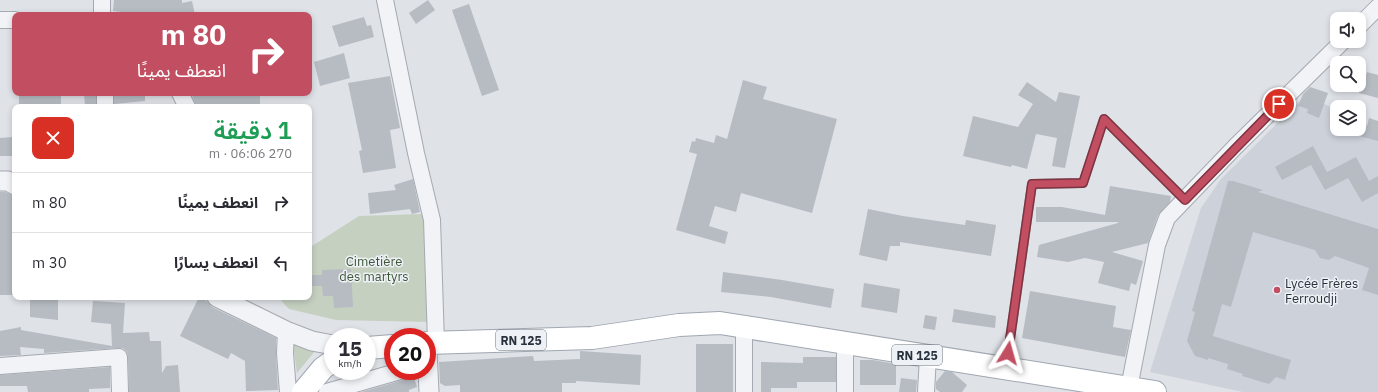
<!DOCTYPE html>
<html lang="ar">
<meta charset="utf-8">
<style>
body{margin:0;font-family:"IBM Plex Sans","Noto Sans Arabic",sans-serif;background:#f2f2f3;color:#2b2b33;direction:rtl;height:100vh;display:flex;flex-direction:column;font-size:15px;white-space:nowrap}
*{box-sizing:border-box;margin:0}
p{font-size:13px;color:#7c7c81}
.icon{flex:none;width:22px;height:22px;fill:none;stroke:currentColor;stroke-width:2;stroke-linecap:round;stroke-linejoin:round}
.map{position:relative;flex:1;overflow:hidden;direction:ltr}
.side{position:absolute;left:12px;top:104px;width:300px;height:196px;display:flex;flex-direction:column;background:#fff;border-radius:8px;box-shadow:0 2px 6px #0003;direction:rtl}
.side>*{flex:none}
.top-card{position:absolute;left:12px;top:12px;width:300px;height:84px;border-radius:8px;box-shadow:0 2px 6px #0003;direction:rtl;background:#c24e62;color:#fff;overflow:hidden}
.tools{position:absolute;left:1330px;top:12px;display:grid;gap:8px}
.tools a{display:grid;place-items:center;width:36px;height:36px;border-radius:8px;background:#fff;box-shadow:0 2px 6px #0003;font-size:20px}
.speed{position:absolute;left:324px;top:328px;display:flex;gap:8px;font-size:20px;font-weight:700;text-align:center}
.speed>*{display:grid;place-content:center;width:52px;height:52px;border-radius:50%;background:#fff;box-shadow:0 2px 6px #0003;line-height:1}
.speed small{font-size:10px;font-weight:400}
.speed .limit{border:6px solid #d22;background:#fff;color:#111}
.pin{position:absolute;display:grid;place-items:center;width:34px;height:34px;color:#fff;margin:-17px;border:2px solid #fff;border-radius:50%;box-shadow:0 1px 4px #0007}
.me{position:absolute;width:44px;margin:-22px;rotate:8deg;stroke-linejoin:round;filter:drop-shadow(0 0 3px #0008)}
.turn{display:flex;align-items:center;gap:14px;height:84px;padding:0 20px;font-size:18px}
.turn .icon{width:52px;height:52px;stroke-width:2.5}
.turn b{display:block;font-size:28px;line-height:34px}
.round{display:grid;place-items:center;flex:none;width:42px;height:42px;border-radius:8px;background:#f2f2f3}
.overview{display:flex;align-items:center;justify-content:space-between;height:68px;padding:0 20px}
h1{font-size:24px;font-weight:600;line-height:30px;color:#1e9e55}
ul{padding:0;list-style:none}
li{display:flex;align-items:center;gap:12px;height:60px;padding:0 20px;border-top:1px solid #e1e1e2}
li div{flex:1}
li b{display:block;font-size:15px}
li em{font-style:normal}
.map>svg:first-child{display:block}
.built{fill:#cdd1d9}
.green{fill:#c5d0c1}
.building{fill:#b7bcc3}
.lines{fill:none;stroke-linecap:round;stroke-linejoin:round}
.service-casing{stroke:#a5a9b1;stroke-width:10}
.minor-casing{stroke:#a5a9b1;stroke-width:18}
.tertiary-casing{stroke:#a5a9b1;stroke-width:21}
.primary-casing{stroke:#9fa7b1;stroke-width:24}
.service{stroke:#f1f3f6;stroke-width:8}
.minor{stroke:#f1f3f6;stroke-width:16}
.tertiary{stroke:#f1f3f6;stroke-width:19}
.primary{stroke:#fff;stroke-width:22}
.route-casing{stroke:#7e3340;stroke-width:10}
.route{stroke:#c24e62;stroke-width:7}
.poi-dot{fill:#c24e62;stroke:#eef1f5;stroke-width:1.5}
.labels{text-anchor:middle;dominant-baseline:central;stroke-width:3;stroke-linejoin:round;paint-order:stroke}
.shield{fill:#eef1f5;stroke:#646b74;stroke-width:1}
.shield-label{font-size:12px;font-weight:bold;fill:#29313d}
.park-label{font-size:13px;fill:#3e5738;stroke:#eef1f5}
.poi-label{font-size:13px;fill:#29313d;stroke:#eef1f5;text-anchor:start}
</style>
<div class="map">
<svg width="1378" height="392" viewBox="0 0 1378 392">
<rect width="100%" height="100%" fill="#dfe2e7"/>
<!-- built -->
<path class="built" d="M1306,95L1337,110V129H1359V121L1378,131V392H1243L1150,372L1201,208L1221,179Z"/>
<!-- green -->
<g class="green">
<path d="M422,214L426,226L429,322L336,320L289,309L278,297H309V248L359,216Z"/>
<path d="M293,344L315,351L297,373Z"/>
</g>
<!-- building -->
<g class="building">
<path d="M114,0H182V3L192,1L195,15H130V13L113,11Z"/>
<path d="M428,0L435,10L416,24L409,13Z"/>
<path d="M469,4L499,90L482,96L452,10Z"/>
<path d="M364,17L367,26L371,25L374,37L339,47L332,26Z"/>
<path d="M344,53L350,78L320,86L314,62Z"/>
<path d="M1367,72L1378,75V98L1359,93V73L1366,75Z"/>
<path d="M390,76L400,128L390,130L396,168L363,173L359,151L362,150L348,83Z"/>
<path d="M743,80L767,87L763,99L837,119L812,213L741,193L736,212L715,206L709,226L728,232L725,244L676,230L697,154L689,152L692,141L695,142L696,138L714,143L716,135L727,139Z"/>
<path d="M1027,82L1056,102L1059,92L1080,96L1065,168L1052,166L1057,138L1036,134L1027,169L1012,165L1011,167L963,156L973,116L1018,127L1033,104L1018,95Z"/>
<path d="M1310,87L1328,93L1319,118L1307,113L1308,109L1298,106L1303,94Z"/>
<rect x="19" y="93" width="42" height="14"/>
<path d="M84,93H96V107H85Z"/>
<path d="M114,93H145V101L114,104Z"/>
<path d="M191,93H260V107L196,106Z"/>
<path d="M1369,118L1378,121V141L1359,136V124L1367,126Z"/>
<path d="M13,137V156H0V138Z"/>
<path d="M1313,146L1327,172L1356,157L1369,181L1378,176V193L1362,202L1348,178L1325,190L1311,165L1282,180L1275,167Z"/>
<path d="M413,179L420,212L412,214L410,209L370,214L368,193L396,190L394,185Z"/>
<path d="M1228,181H1233L1263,190L1258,192L1378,229V295L1362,290L1369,268L1335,256L1329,260L1320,258L1315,250L1253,232L1231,307L1222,304L1213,336L1291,360L1285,380L1276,377L1269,384L1242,376L1243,374L1227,369L1228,364L1208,358V360L1195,356L1187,341L1195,312L1192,311Z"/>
<path d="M1110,186L1171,196L1170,202L1158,215L1148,243L1112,252L1143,261L1136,285L1131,283L1129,291L1098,283L1104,262L1085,258L1068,262L1037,257L1039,245L1118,223V222H1036V207H1062L1105,215Z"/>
<path d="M0,192H5L15,196V209H14L15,295H0Z"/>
<path d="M868,209L903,216L965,225L966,220L996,225L991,256L900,242V246H890L887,261L859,255Z"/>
<path d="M351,269L353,307L334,308L333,296H323L322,286H309V275H322V270Z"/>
<path d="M723,272L782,280L834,289L831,308L771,297L721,292Z"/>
<path d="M864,283L900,289L897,313L861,307Z"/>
<path d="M1030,291L1116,306L1113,327L1131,330L1125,357L1022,338Z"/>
<path d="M30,297H58V320L30,317Z"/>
<path d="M199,297L207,301L212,307L276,338V354L278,390L246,391L245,361L231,353L228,359L180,336Z"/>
<path d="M93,301L125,303L123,333L149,332L150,341H161L162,373L166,366L178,365L180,392H129L128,357L127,352L123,348H118L44,353V349L20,347L21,355L0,356V331L21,327V330L112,346L111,324L91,322Z"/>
<path d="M954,309L996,316L995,328L952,322Z"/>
<path d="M925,315L937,317L935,330L923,328Z"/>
<rect x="696" y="344" width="37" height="48"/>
<path d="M580,351L641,355L640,385L576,381V383H562V392H460V385L445,386L440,383L439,362L533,356L534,361L580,359Z"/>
<path d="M803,357H836V382H797V388H771V392H761V362L803,363Z"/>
<path d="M860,360H873L896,364V385H860Z"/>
<path d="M110,367V392V388L89,389V392H28L27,386H0V375Z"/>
<path d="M945,371L952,372L967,385L962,392H940L936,389V382Z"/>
<path d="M413,374L417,387L409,390V392H361L403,380L408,375Z"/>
<path d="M901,378L917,380L916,392H899Z"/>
</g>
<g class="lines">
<!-- service casing -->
<g class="service-casing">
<path id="service" d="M1006,368L1032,184L1083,183L1104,119L1185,200"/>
</g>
<!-- minor casing -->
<g class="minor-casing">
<g id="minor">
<path d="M102,0V15"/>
<path d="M385,0L416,153L432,220L436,342"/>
<path d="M0,20H15"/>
<path d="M1359,26L1378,7"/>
<path d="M105,93V107"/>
<path d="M180,93L187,107"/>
<path d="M744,327V392"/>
<path d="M286,331L285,353L288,392"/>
<path d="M845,343V392"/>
<path d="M0,366L119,357L120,392"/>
<path d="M1129,388L1157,245L1167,218L1236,146L1343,41"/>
<path d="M327,392L400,371"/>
<path d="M926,392L928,356"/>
</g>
</g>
<!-- tertiary casing -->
<g class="tertiary-casing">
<g id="tertiary">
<path d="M0,181H8L15,185"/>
<path d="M217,297L286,331L312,341L333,345"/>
<path d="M427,351L429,392"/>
</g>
</g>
<!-- primary casing -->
<g class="primary-casing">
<g id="primary">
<path d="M427,343L592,338L679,325L720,323L1155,392"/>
<path d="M367,348L393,346"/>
<path d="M303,392L323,368L333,361"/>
</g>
</g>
<!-- service -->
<use href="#service" class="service"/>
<!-- minor -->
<use href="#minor" class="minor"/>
<!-- tertiary -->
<use href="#tertiary" class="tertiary"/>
<!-- primary -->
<use href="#primary" class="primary"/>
</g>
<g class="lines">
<!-- route casing -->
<g class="route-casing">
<path id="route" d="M1008,353L1032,184L1083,183L1104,119L1185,200L1279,104"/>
</g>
<!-- route -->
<use href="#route" class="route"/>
</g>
<!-- markers -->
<circle class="poi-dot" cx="1277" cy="290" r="4"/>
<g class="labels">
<!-- shield labels -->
<g class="shield">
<rect x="496" y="330" width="50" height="20" rx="3"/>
<rect x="892" y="345" width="50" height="20" rx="3"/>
</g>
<g class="shield-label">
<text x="521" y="340">RN 125</text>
<text x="917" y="355">RN 125</text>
</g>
<!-- park labels -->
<g class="park-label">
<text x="374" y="261">Cimetière<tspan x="374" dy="15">des martyrs</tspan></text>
</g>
<!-- poi labels -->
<g class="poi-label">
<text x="1285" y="283">Lycée Frères<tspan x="1285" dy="15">Ferroudji</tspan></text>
</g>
</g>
</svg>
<div class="tools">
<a><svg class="icon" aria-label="sound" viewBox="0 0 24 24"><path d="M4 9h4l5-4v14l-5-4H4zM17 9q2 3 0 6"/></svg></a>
<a><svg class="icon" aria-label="search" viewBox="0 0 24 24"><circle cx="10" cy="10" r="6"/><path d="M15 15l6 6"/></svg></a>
<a><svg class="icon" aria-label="layers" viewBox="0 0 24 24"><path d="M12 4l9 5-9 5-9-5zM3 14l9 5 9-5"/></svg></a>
</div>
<div class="speed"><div>15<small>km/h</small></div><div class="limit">20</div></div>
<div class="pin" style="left:1279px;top:104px;background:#d93025"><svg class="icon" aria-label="arrive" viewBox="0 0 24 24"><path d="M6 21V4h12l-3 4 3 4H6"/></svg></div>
<svg class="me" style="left:1008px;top:353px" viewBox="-20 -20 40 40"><path d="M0-17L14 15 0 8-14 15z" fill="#c24e62" stroke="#fff" stroke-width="4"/></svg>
<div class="top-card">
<div class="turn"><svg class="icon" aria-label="right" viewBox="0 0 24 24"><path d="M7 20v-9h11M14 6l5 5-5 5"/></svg><div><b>80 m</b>انعطف يمينًا</div></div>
</div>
<section class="side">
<div class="overview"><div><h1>1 دقيقة</h1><p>270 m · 06:06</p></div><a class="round" style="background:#d93025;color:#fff"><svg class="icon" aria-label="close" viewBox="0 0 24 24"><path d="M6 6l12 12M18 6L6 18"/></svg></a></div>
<ul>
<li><svg class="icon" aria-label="right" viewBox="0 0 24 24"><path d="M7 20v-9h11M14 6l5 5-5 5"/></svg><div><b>انعطف يمينًا</b></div><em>80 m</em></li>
<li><svg class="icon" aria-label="left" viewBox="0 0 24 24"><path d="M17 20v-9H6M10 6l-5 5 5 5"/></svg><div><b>انعطف يسارًا</b></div><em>30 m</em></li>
</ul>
</section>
</div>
